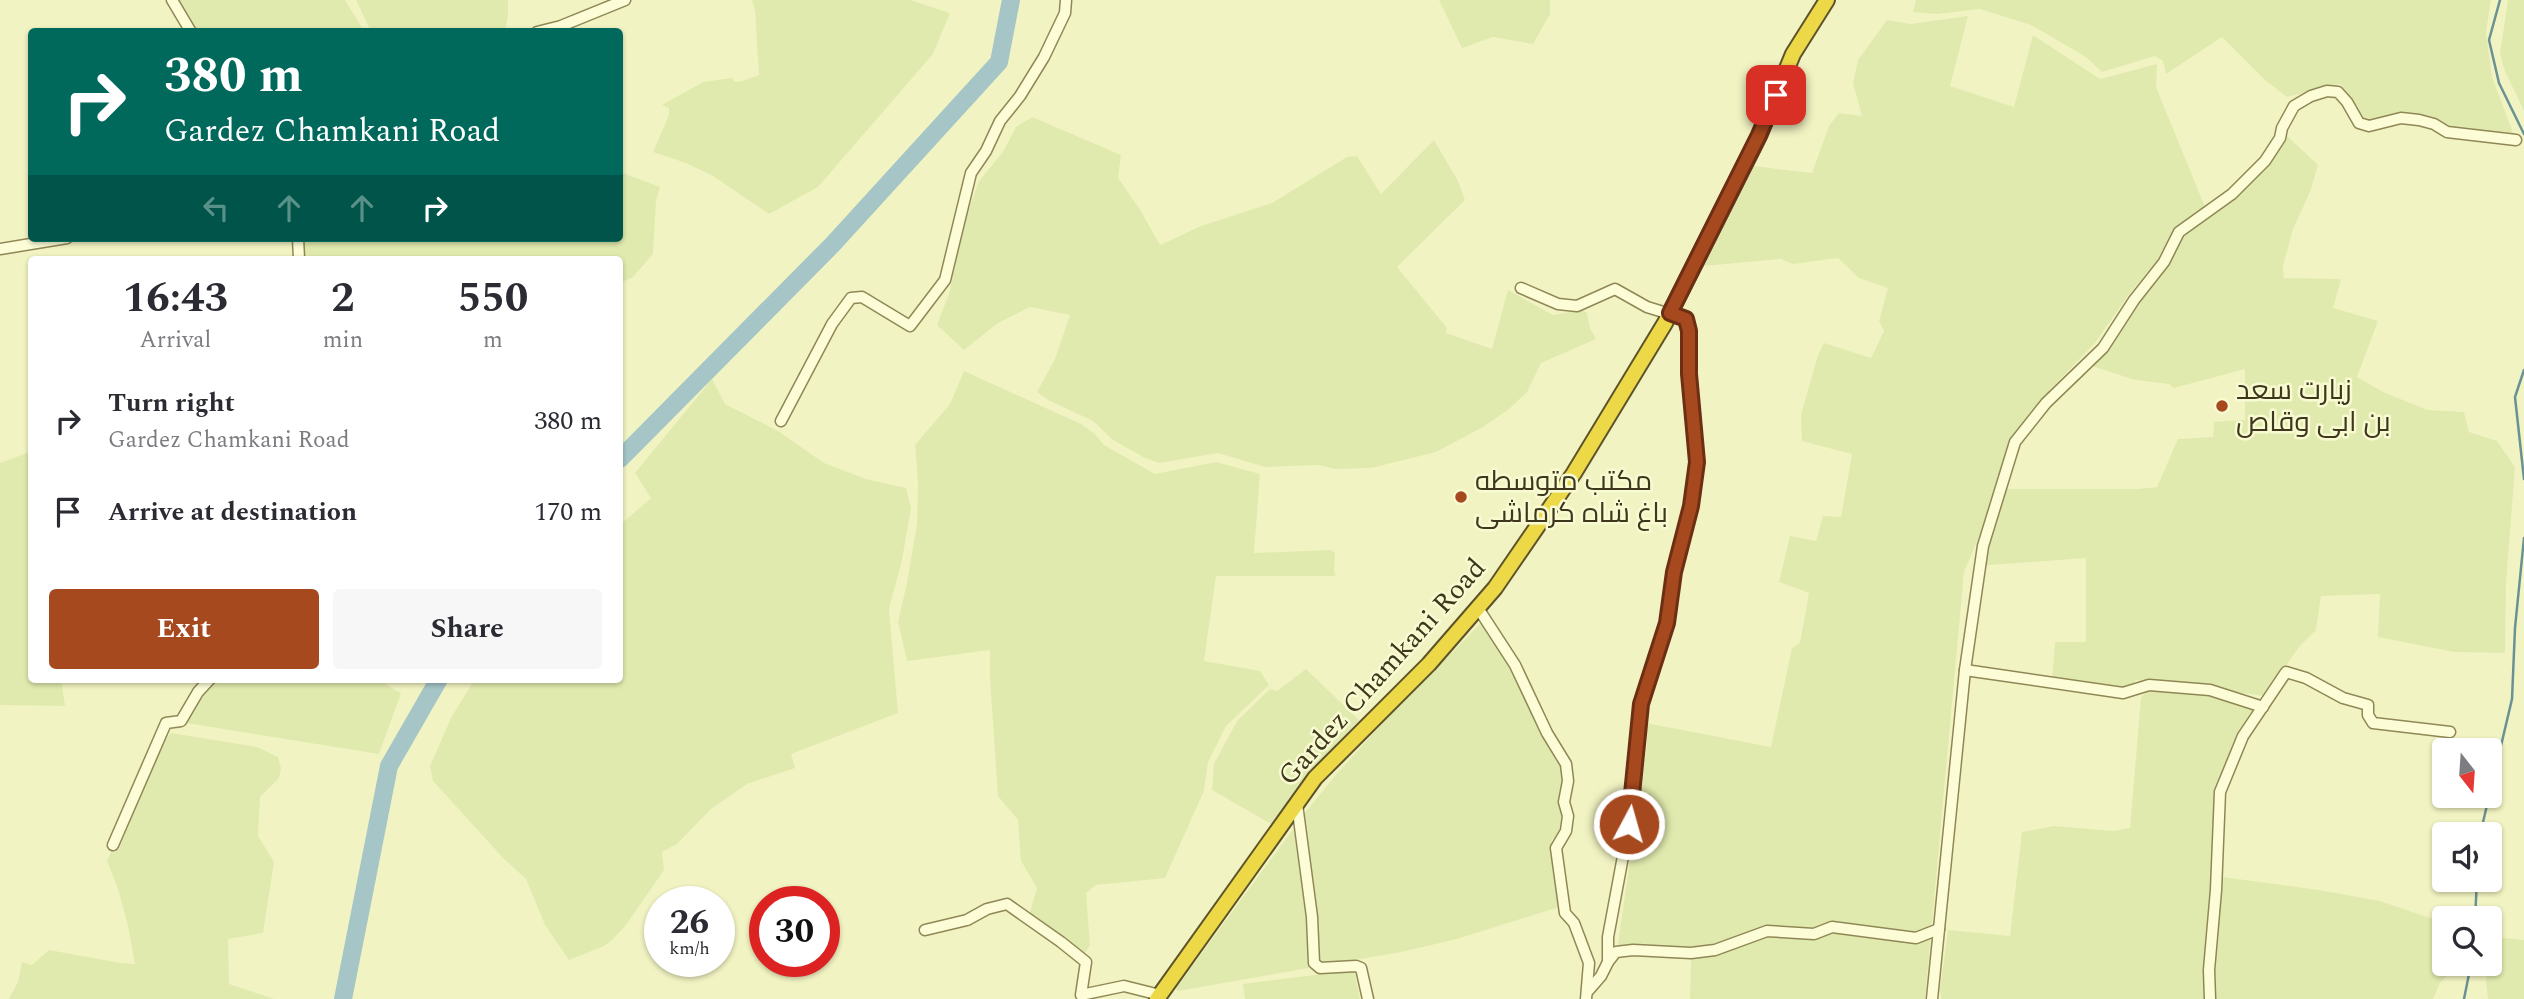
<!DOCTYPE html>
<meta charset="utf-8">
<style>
body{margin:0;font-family:Spectral,Cairo,serif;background:#f7f7f7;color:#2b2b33;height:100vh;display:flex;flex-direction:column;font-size:26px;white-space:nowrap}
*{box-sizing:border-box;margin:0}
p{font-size:23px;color:#7c7c81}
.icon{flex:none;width:38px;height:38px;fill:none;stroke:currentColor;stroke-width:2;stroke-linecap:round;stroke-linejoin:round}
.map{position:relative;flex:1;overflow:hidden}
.drawer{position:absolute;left:28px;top:256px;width:595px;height:427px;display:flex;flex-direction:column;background:#fff;border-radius:7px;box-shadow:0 2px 5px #0004}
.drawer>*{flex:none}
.guide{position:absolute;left:28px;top:28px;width:595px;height:214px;border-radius:7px;box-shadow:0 2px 5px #0004;background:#00695c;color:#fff;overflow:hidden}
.needle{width:46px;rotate:163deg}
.controls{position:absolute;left:2432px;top:738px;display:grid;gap:14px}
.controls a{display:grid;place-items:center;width:70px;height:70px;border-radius:7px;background:#fff;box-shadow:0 2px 5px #0004;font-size:35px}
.speed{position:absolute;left:644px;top:886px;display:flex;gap:14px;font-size:35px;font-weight:700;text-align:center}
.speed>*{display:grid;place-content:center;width:91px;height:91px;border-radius:50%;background:#fff;box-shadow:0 2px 5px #0004;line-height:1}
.speed small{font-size:18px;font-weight:400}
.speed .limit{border:10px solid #d22;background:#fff;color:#111}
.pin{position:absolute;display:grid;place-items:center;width:60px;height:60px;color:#fff;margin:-30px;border-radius:14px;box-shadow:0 4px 10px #0006}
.me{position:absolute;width:77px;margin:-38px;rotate:6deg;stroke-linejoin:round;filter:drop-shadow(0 0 5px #0008)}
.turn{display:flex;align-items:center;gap:24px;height:147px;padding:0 21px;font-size:32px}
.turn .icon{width:91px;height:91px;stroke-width:2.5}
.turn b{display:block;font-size:49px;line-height:60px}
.lanes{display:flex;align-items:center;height:66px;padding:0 21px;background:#0003;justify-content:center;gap:35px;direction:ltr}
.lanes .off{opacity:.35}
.eta{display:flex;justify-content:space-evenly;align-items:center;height:119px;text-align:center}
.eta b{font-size:42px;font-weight:700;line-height:49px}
.button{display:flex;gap:14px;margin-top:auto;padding:14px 21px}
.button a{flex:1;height:80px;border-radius:7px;background:#a7491e;color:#fff;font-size:28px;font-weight:700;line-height:80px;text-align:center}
.button a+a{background:#f7f7f7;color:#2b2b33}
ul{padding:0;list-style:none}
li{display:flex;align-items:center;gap:21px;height:91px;padding:0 21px}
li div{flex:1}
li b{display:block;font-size:26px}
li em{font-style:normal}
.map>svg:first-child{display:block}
.farmland{fill:#e1eaae}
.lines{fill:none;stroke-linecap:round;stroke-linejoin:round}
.stream{stroke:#6a9295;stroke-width:2.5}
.river{stroke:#a5c5c6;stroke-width:18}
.minor-casing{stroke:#908756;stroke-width:13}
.highway-casing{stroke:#5d532b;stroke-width:18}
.minor{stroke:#fcfdd6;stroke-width:10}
.highway{stroke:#edd948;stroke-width:14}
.route-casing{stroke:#6d2f14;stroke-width:18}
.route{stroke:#a7491e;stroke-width:12}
.poi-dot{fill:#a7491e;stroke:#f8fad2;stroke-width:2.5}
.labels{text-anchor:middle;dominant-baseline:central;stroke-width:5;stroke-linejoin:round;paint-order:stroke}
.poi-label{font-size:28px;fill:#3e371c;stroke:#f8fad2;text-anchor:start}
.street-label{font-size:28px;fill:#3e371c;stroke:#f8fad2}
</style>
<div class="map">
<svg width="2524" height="999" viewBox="0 0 2524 999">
<rect width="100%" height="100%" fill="#f2f3c2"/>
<!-- farmland -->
<g class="farmland">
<path d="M171,0H345L364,31H189Z"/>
<path d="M356,0H508V16L505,31H371Z"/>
<path d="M752,0H910L950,13L933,54L818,187L769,214L713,176L686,163L653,152L669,115V108L662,105L703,82L732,78L735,82H739L759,75L755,11Z"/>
<path d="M1439,0H1550V14L1533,44L1493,37L1462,48Z"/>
<path d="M1916,0H2491L2486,32L2492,77L2515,138L2436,126L2392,122H2359L2340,84L2287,97L2265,80L2222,37L2166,74L2163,61L2155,56L2102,72L2086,57L2031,25L1980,9L1937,14L1913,12Z"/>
<path d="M2508,0H2524V111L2505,71L2500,54Z"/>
<path d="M1968,16L1950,86L2014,107L2033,35L2100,79L2157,64L2156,87L2205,207L2172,233L2159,258L2132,290L2095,343L2041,399L2003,460L1999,490L1964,572L1925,999H1690L1691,959L1685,953L1643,952L1616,957L1647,744L1646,723L1771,747L1792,648L1800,643L1809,593L1779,582L1790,536L1816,541L1823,516L1841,517L1852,454L1802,441L1801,415L1818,355L1824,343L1871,358L1884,331L1879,321L1888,288L1859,278L1838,258L1793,264L1781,259L1704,266L1754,166L1812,173L1829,126L1839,113L1862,116L1853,83L1858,60L1887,20L1911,24Z"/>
<path d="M1032,117L1121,155L1118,178L1139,208L1160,245L1201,226L1272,203L1347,157L1357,156L1381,194L1434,140L1458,181L1465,200L1397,267L1447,328L1446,333L1492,349L1508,290L1553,315L1582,310L1587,313L1590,328L1596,339L1541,363L1527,392L1509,409L1483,427L1436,452L1371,468L1335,469L1319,465L1265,467L1218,453L1159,463L1143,457L1113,440L1093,421L1048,400L1037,392L1055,359L1070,315L1030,307L998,323L964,350L937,325L950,291L957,242L979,181L1003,152L1016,127Z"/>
<path d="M2285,134L2318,165L2310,192L2293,229L2283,266L2284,278L2341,279L2333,308L2378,321L2357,377L2385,393L2428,410L2464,412L2469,432L2497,441L2515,467L2506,584L2505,653L2454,652L2378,637L2380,594L2321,596L2316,630L2299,647L2265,696L2151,681L2136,680L2129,691L2052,682L2055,642H2086V558L1977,566L2007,489H2138L2157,487L2178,439L2213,437L2214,422L2245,420V369L2174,388L2169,384L2135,380L2089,365L2185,234L2221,205Z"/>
<path d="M620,172L660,187L656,201L653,254L633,277L620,283V259H293L291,238H620Z"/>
<path d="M964,371L1081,424L1094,433L1104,445L1155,474L1216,462L1260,474L1254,553L1331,550L1335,553L1334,573L1337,574L1334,576H1216L1204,661L1260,671L1269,685L1226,726L1208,762L1204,791L1165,878L1096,885L1086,893L1090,945L1082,958L1028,919L1037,888L1021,861L1018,820L998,796L990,678V650L907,661L898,622L907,583L917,524L918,482L915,445L950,404Z"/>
<path d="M712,379L725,404L778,431L824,463L866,479L906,488L911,508L902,560L889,609L898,713L791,754L795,768L747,784L711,809L677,844L662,852L664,870L626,925L612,940L604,946L569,960L545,925L526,879L505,860L433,781L430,766L452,716L475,679H620V525L651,498L635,473Z"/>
<path d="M30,452L32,679H61L65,706L0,705V463Z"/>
<path d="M1481,623L1509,665L1539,730L1562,764L1565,818L1564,827L1552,840L1550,849L1559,907L1457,939L1401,952L1321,966L1300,819L1334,777L1389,716Z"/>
<path d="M1306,669L1359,720L1307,776L1271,824L1212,790L1214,764L1237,721L1270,689L1277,691Z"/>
<path d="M218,679H386L385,684L401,693L379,754L180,722Z"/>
<path d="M2148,690L2211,692L2262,704L2225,790L2212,834L2219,837L2211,999H1941L1940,989L1948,930L2010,936L2022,832L2054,826L2113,831L2130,828L2141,698Z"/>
<path d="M171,733L257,747L278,757L281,768L279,778L260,797L258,836L274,862L263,933L228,939L229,984L274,999H9L18,982L22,962L32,965L49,950L121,963L135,964L128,926L118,889L107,861L155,753Z"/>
<path d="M1294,828L1307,915L1309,968L1178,991L1176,988Z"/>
<path d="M2222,877L2319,890L2380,901L2445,923V964H2457L2456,967L2440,983L2433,999H2216L2212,969Z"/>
<path d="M2494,937L2524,940V999H2488L2486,980Z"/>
<path d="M1354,970L1360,999H1245L1243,984Z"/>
</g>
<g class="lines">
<!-- stream -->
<g class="stream">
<path d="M2500,0L2489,40L2499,83L2524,134"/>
<path d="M2524,370L2515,397L2524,479"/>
<path d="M2480,835L2512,699L2515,628L2524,538"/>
<path d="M2475,919L2477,880"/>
<path d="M2464,999L2471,964"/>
</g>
<!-- river -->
<g class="river">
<path d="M620,459L833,244L999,62L1011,0"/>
<path d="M343,999L389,766L439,679"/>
</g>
<!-- minor casing -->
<g class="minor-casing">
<g id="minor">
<path d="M172,0L191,32"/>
<path d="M537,32L561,26L625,0"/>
<path d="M298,238L299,259"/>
<path d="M0,249L67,238"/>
<path d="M1521,288L1558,304L1577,306L1615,289L1647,307L1686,319L1689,331V374L1697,462L1691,506L1674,572L1667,623L1641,704L1629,824L1608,937V962L1601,976L1588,991"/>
<path d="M781,421L832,324L851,298L862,297L910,326L945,280L971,173L986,151L1000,121L1020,96L1044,57L1065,13L1066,0"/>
<path d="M1478,608L1515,665L1547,733L1566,764L1568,781L1564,802L1568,816L1566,831L1556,848L1565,913L1574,923L1589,963L1586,999"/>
<path d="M1965,670L2123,693L2149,685L2210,690L2263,707"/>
<path d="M1297,804L1312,917L1314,963L1320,968L1356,966L1361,968L1368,999"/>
<path d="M113,845L166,723L181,721L198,692L210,679"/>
<path d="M925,930L967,920L987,909L1007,904L1061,942L1086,962L1081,995L1124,986L1160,995"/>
<path d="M1608,962L1616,952L1633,950L1691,953L1715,950L1767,931L1814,934L1832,927L1916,938L1939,929"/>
<path d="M1932,999L1965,670L1983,546L2015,442L2046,403L2103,348L2134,300L2164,262L2179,232L2232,194L2265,161L2280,138L2282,128L2294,106L2311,96L2327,91L2338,92L2347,102L2359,123L2369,126L2401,118L2419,120L2434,124L2447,132L2516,140"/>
<path d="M2210,999L2209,970L2216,890L2220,792L2243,736L2286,672L2306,678L2343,698L2368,705V715L2373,723L2450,732"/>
</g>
</g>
<!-- highway casing -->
<g class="highway-casing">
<path id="highway" d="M1157,999L1315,778L1429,664L1495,588L1574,473L1665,323L1759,136L1793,54L1827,0"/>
</g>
<!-- minor -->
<use href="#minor" class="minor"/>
<!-- highway -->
<use href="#highway" class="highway"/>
</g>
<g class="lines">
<!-- route casing -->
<g class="route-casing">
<path id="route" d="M1629,824L1641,704L1667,623L1674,572L1691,506L1697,462L1689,374V331L1686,319L1670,313L1759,135L1776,95"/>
</g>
<!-- route -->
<use href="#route" class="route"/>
</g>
<!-- markers -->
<g class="poi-dot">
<circle cx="2222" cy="406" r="7"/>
<circle cx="1461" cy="497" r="7"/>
</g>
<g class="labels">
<!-- poi labels -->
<g class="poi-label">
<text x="2236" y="390">زیارت سعد<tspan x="2236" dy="32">بن ابی وقاص</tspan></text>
<text x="1475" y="481">مکتب متوسطه<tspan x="1475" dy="32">باغ شاه کرماشی</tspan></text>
</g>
<!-- street labels -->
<g class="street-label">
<text transform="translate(1382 672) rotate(-48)">Gardez Chamkani Road</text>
</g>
</g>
</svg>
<div class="controls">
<a><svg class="needle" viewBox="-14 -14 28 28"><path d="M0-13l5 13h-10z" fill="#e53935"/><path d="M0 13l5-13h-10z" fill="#7c7c81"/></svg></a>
<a><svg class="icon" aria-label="sound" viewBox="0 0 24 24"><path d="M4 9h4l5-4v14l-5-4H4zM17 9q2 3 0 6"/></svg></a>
<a><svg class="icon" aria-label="search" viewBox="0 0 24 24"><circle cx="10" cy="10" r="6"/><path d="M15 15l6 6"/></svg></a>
</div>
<div class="speed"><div>26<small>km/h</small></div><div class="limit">30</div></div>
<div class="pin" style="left:1776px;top:95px;background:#d93025"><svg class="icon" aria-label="arrive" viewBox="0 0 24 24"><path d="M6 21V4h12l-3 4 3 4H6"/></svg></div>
<svg class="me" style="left:1629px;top:824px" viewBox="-20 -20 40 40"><circle r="17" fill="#a7491e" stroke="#fff" stroke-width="3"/><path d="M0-11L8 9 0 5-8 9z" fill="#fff"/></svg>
<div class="guide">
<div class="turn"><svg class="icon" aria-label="right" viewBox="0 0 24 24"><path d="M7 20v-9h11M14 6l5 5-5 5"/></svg><div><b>380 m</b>Gardez Chamkani Road</div></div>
<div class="lanes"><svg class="icon off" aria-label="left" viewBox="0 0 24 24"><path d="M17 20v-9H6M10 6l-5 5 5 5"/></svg><svg class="icon off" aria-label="ahead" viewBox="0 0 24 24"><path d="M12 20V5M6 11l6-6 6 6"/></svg><svg class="icon off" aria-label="ahead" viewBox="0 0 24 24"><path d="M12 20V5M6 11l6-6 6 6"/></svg><svg class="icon" aria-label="right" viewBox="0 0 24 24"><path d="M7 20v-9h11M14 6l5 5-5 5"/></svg></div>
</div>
<section class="drawer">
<div class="eta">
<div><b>16:43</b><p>Arrival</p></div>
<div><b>2</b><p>min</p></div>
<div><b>550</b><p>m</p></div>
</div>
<ul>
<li><svg class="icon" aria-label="right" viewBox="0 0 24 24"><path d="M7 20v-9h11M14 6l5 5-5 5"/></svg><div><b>Turn right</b><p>Gardez Chamkani Road</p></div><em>380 m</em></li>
<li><svg class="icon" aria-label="arrive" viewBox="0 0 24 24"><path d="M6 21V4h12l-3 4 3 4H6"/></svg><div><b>Arrive at destination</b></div><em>170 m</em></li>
</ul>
<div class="button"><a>Exit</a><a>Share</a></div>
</section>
</div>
